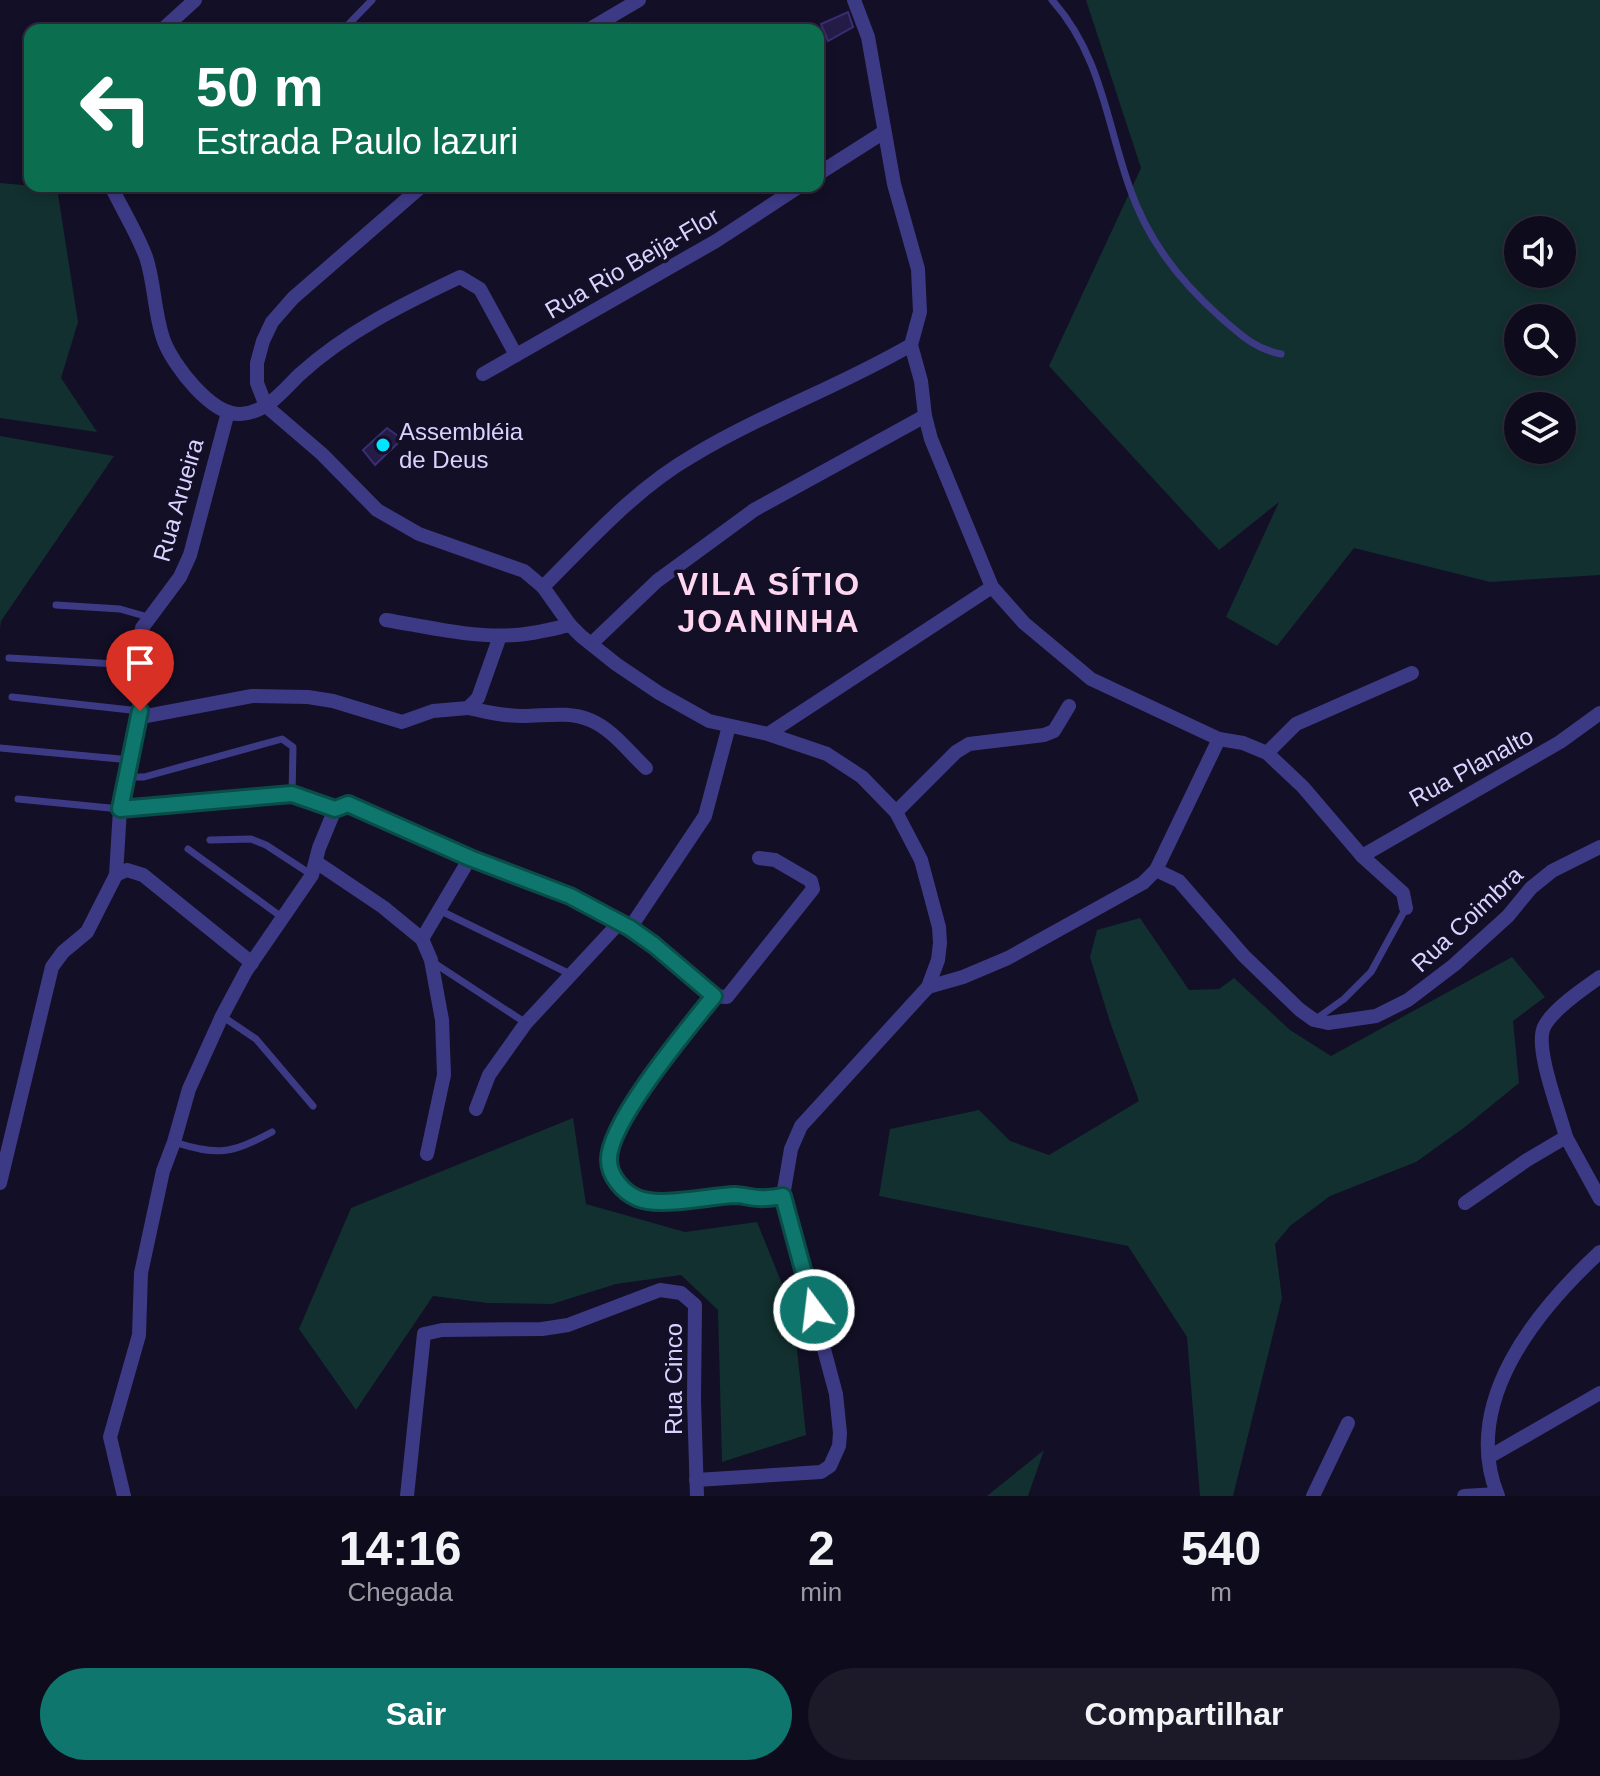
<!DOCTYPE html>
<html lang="pt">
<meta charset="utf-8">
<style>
body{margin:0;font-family:Helvetica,sans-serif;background:#1c1929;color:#f1f3f6;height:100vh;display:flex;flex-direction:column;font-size:30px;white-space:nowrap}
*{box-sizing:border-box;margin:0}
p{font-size:26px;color:#9b9ba3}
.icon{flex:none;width:44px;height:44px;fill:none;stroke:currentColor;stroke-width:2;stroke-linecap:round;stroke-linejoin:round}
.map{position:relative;height:1496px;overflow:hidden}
.sheet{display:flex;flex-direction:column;background:#0e0b1c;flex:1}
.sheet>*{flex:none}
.top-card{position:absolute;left:24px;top:24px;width:800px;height:168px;border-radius:16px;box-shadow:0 4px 12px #0003,0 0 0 2px #2e2b3b;background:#0b6e4f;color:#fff;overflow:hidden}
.controls{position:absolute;left:1504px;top:216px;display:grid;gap:16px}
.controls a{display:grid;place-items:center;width:72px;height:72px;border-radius:50%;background:#0e0b1c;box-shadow:0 4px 12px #0003,0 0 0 2px #2e2b3b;font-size:40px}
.pin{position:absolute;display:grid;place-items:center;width:68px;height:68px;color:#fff;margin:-82px -34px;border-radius:50% 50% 50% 0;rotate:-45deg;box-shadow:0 0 8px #0007}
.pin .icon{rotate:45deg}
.me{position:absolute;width:88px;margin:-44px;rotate:345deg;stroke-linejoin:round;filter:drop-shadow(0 0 6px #0008)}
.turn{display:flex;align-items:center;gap:28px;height:168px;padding:0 40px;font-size:36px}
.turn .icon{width:104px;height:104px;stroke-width:2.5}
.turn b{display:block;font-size:56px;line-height:68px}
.eta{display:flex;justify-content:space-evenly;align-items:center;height:136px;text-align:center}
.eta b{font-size:48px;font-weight:800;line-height:56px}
.button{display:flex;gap:16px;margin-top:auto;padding:16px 40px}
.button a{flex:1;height:92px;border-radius:48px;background:#0f766e;color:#fff;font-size:32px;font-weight:800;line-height:92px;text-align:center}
.button a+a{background:#1c1929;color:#f1f3f6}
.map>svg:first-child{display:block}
.green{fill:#12302f;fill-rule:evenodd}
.building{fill:#241b47;stroke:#3b2d73;stroke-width:2}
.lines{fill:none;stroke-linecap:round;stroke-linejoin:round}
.lane{stroke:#3d3a85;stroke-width:7}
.street{stroke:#3d3a85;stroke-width:14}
.route-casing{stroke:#0a4d48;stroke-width:20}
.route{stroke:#0f766e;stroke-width:14}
.poi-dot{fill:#00e5ff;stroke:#130f26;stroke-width:3}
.labels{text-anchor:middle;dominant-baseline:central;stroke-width:7;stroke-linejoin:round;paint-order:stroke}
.street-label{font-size:24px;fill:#d9d4ff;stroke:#130f26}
.poi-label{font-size:24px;fill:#d9d4ff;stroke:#130f26;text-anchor:start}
.district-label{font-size:32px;font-weight:bold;letter-spacing:2px;fill:#ffd6f0;stroke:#130f26}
</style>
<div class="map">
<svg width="1600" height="1496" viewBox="0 0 1600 1496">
<rect width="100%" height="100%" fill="#130f26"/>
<!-- green -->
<g class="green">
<path d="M1086,0H1600V575L1490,582L1354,548L1277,646L1226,617L1279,502L1219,550L1049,366L1141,168ZM1518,230H1562V274H1518ZM1518,318H1562V362H1518ZM1518,406H1562V450H1518Z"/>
<path d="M0,183L57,188L78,322L61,378L97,432L0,418Z"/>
<path d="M0,436L114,456L1,621L0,629Z"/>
<path d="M1140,918L1189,990L1219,989L1234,978L1290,1030L1331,1056L1512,957L1545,997L1513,1021L1519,1083L1465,1127L1416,1162L1330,1196L1290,1226L1275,1244L1282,1298L1233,1496H1200L1187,1337L1128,1246L879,1196L890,1129L979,1110L1010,1141L1049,1155L1139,1101L1110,1022L1090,957L1097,930Z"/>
<path d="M573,1118L586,1204L685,1232L757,1222L793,1311L806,1435L722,1462L718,1310L681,1275L616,1284L552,1304L487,1303L433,1296L356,1410L299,1329L351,1208Z"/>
<path d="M1044,1450L1028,1496H987Z"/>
</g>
<!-- building -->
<g class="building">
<path d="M848,12L853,27L828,41L821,24Z"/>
<path d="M387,428L402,439L375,465L363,450Z"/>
</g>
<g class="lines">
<!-- lane -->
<g class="lane">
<path d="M1052,0C1101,55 1106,120 1129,186C1147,239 1178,279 1219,316C1239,333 1254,349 1281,354"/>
<path d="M343,30L372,0"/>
<path d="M56,605L120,609L148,617"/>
<path d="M9,658L135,665"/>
<path d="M12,697L140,711"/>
<path d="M0,748L131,760"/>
<path d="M129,777H144L282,739L293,747L292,794"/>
<path d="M18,799L120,809L292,794L335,809"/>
<path d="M210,840L251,839L266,845L312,875"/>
<path d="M188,849L283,918"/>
<path d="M439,910L570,974"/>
<path d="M431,961L526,1023"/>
<path d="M222,1016L256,1039L313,1106"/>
<path d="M1316,1019L1344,999L1371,972L1406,908"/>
<path d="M174,1142C218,1156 231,1154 272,1132"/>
</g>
<!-- street -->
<g class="street">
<path d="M854,0L868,37L894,184L918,269L920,312L911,345L921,381L925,416L931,439L992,587L1024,623L1091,679L1219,739L1243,743L1267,753L1303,787L1362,856L1403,893L1406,908"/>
<path d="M162,30L195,0"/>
<path d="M588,30L639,0"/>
<path d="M818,174L884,132"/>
<path d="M111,186C122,209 137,233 146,257C155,284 154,314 164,341C173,365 211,415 240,414C266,413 282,392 299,375C346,332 403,304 460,277L480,289L516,355"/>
<path d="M483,374L716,241L800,186"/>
<path d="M266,406L322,454L377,510L419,534L524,571L543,587L570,625L581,636L616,664L659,693L709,721L768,734L827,754L862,777L896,812L921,860L939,927L940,943L938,960L928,987L801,1126L791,1149L783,1196L836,1394L840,1433L839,1446L830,1466L821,1472L696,1480"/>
<path d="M266,406L257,383V363L263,341L272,322L293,298L422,186"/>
<path d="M543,587C590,540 636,488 694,455C764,413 841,386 911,345"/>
<path d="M386,620C428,627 472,638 515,635C534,634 552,629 570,625"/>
<path d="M591,644L657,581L754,510L925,416"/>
<path d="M468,708C486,712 504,716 523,716C546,716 568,711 590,720C612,729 629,752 646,768"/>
<path d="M141,717L252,696L308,697L333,701L402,722L433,711L468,708L478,698L500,636"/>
<path d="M768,734L992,587"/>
<path d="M1267,753L1296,724L1412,673"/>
<path d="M896,812L956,752L969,744L1044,735L1054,731L1069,706"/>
<path d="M1362,856L1560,742L1600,713"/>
<path d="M316,862L383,907L422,939L431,960L442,1020L444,1075L427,1154"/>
<path d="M1156,870L1179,881L1244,956L1300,1010L1314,1020L1328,1023L1376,1016L1408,1000L1454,965L1508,916L1531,888L1552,871L1600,847"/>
<path d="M116,875L127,870L143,875L252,963"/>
<path d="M630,928L705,816L729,726"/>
<path d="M422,939L470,858"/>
<path d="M928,987L963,977L1008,958L1143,883L1156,870L1219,739"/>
<path d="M714,996C689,1027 608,1123 609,1161C609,1176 623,1192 637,1198C665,1210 710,1193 741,1195C756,1196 768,1198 783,1196"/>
<path d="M476,1109L489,1075L526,1023L620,922"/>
<path d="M1566,1137L1600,1199"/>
<path d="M0,1183L52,967L63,952L87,932L116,875L120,809L141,717L135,665L142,628L180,577L190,555L228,412"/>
<path d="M1465,1203L1527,1160L1566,1137C1560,1113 1534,1048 1544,1027C1552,1010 1584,988 1600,977"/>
<path d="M1489,1457L1600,1393"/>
<path d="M124,1496L110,1437L139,1335L141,1273L163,1171L174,1142L189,1089L222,1016L246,971L312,875L319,848L335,809L348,804L354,806L470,858L570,896L630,928L654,945L714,996L727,997L813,889L811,881L775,860L759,858"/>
<path d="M407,1496L424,1334L442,1330L542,1329L568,1325L660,1290L681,1293L695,1305L694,1400L697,1496"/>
<path d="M1313,1496L1348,1423"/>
<path d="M1464,1496L1497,1494"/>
<path d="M1498,1496C1460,1403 1536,1311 1600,1252"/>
</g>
</g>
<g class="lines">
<!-- route casing -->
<g class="route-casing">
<path id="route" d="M140,711L120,809L292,794L335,809L348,804L470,858L570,896L630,928L654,945L714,996C689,1027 608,1123 609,1160C609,1176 623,1192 637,1198C659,1208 709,1196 735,1195C743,1195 751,1198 759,1198C767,1199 776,1197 783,1196L814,1310"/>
</g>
<!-- route -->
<use href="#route" class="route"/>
</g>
<!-- markers -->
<circle class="poi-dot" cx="383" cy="445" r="8"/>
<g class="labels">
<!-- street labels -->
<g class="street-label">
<text transform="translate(632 263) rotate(-30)">Rua Rio Beija-Flor</text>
<text transform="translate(178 500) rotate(-74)">Rua Arueira</text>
<text transform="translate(1471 767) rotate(-29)">Rua Planalto</text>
<text transform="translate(1467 919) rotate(-43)">Rua Coimbra</text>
<text transform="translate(673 1379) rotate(-90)">Rua Cinco</text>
</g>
<!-- poi labels -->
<g class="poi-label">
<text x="399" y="431">Assembléia<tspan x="399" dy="28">de Deus</tspan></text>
</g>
<!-- district labels -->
<g class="district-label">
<text x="769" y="584">VILA SÍTIO<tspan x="769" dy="37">JOANINHA</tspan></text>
</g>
</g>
</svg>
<div class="controls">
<a><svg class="icon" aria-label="sound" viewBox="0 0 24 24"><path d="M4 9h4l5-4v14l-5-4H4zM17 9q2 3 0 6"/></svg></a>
<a><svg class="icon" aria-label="search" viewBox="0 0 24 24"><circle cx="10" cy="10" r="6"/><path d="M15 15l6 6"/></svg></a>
<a><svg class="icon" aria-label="layers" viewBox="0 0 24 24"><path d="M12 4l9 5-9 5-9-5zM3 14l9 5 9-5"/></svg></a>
</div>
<div class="pin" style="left:140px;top:711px;background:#d93025"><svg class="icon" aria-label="arrive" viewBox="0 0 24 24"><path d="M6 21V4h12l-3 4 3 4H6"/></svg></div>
<svg class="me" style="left:814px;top:1310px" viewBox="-20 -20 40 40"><circle r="17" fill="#0f766e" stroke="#fff" stroke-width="3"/><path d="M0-11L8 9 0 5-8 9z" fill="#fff"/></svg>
<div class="top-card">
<div class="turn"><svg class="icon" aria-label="left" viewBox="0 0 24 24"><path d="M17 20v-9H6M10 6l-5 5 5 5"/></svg><div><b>50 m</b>Estrada Paulo lazuri</div></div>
</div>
</div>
<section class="sheet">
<div class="eta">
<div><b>14:16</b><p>Chegada</p></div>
<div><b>2</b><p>min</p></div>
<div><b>540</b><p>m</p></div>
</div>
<div class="button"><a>Sair</a><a>Compartilhar</a></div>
</section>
